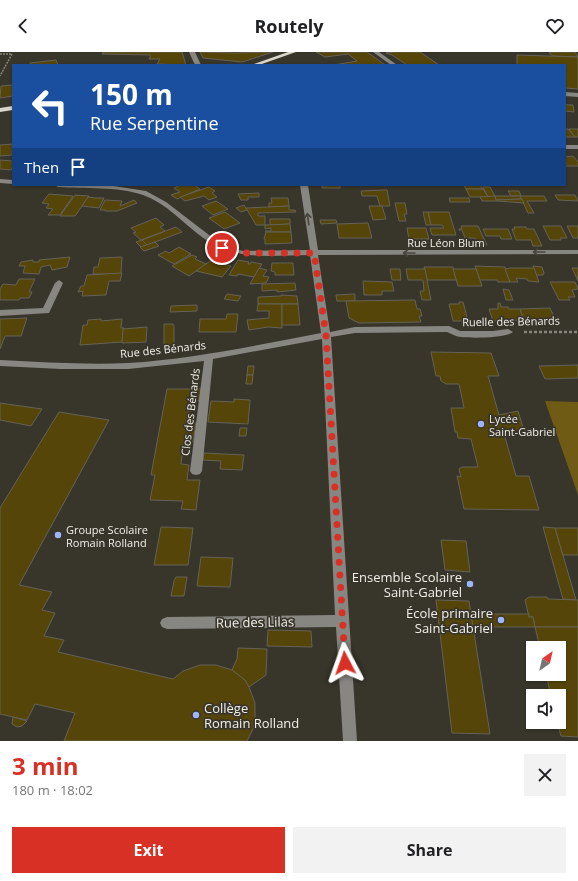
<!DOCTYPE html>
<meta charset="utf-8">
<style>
body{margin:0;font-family:"Open Sans",sans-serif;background:#f2f2f2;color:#202124;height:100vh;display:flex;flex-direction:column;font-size:15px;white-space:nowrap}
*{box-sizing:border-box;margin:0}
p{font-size:13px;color:#757577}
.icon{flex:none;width:22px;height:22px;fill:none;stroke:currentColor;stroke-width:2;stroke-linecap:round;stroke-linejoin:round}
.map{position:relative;height:689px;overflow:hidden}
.panel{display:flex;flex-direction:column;background:#fff;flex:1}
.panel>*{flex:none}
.guide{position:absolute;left:12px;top:12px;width:554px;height:122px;border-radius:0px;box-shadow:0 1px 3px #0004;background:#1a4fa0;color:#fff;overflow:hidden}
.needle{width:26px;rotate:34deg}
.controls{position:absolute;left:526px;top:589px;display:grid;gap:8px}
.controls a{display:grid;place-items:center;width:40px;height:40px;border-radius:0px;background:#fff;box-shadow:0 1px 3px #0004;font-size:20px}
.pin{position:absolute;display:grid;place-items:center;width:34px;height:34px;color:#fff;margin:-17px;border:2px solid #fff;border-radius:50%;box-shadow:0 1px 4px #0007}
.me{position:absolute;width:44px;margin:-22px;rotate:356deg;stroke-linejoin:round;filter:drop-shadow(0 0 3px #0008)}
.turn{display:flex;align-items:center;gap:14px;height:84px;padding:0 12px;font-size:18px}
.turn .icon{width:52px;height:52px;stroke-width:2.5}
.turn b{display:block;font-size:28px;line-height:34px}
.then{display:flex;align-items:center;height:38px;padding:0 12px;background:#0003;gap:8px;font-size:15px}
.round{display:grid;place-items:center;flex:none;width:42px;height:42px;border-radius:0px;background:#f2f2f2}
.overview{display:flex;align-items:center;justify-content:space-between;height:68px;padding:0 12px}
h1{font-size:24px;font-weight:700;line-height:30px;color:#d93025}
.button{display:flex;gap:8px;margin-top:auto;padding:8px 12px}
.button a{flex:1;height:46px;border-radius:0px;background:#d93025;color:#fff;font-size:16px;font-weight:700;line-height:46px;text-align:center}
.button a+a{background:#f2f2f2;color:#202124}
header{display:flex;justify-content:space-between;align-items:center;height:52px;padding:0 12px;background:#fff;font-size:18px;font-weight:700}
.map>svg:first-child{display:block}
.green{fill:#705b14}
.building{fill:#564508;stroke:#656257}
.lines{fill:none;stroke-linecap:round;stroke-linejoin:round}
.path-far1{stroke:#87847c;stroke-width:1.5;stroke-dasharray:2 1;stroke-linecap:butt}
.path{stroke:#87847c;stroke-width:2.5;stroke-dasharray:3 2;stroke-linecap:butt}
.minor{fill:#878681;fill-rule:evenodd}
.major{fill:#dad6cc;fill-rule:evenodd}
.oneway{stroke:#48453c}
.route{stroke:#d93025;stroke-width:7;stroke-dasharray:0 12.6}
.poi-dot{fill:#9eb4fd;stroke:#38352b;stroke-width:1.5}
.labels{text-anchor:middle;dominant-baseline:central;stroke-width:3.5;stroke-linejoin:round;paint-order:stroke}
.street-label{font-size:11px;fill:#f1efe9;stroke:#38352b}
.poi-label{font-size:11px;fill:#f1efe9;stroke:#38352b;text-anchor:start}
.near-poi-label{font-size:13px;fill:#f1efe9;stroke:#38352b;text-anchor:end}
.near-street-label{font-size:13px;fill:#f1efe9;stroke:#38352b}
</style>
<header><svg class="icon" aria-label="back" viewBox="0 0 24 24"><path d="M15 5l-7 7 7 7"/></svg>Routely<svg class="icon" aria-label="heart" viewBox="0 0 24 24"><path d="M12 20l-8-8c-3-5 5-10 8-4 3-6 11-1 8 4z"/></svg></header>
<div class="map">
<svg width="578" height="689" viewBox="0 0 578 689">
<rect width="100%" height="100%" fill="#38352b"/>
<!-- green -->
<path class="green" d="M545,349L578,350V443Z"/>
<!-- building -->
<g class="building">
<path d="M103,0H182L186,13L157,12L160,7H149L151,3L102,2Z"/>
<path d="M200,0L234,1L273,0L242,10L203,6Z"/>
<path d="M316,0H367L385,13H334L357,9L348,2L325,5Z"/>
<path d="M394,0H420L439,13H407L392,3L386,1Z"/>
<path d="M551,0H575L578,5L553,4L549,1Z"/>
<path d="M517,3L578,5V37L565,36V13H517Z"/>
<path d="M56,8L58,13H30V11Z"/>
<path d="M13,33V44L0,46L1,34Z"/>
<path d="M565,51L567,53H573L574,60L565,59Z"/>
<path d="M565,77H568L575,85H565Z"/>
<path d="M569,77H578V85H575Z"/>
<path d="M13,92L12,103L0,104V93Z"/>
<path d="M573,104L578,110V114H566L565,105Z"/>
<path d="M0,108L13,109V115L11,118L0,117Z"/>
<path d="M180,133H194L200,137L177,147L171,143L180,140L174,136Z"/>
<path d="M340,133V136H322V134Z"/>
<path d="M464,133H480L483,137H466Z"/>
<path d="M209,135L215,139L212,141L217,145L209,148L204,144L185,149L180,145Z"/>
<path d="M483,135H490L495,144L488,145Z"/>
<path d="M466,137H483L488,145H470Z"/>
<path d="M387,138L390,154H380L377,144H362L361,139Z"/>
<path d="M508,139H519L521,144H511Z"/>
<path d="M259,141V145H248V148H241L238,142Z"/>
<path d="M49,142L73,144L60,163H48L53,157L46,156L49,152L42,151Z"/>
<path d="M75,143L89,144L75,164H60Z"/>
<path d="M555,143H575L578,149L558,148Z"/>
<path d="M495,144L497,149H482L480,145Z"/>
<path d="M495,144H520L522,147L496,148Z"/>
<path d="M520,144H544L547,149H527L534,161H528Z"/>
<path d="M88,145L96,146H104L99,156L82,154Z"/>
<path d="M271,146H288L289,154L269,155V151H272Z"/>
<path d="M449,146H469L470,150H450Z"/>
<path d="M522,147L524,151L497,149L496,148Z"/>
<path d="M105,148L122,149L120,154L134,148L137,151L117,159H105V158H100Z"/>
<path d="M216,149L228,157L213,163L202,154Z"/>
<path d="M395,151H405L407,162H404L406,169H399Z"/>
<path d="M244,153L247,158L241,160L236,156Z"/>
<path d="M289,154V158H295L296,160L258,161V164H265V173H256L246,156Z"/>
<path d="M369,154H382L386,167L373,168Z"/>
<path d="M225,160L240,171L224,177L209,166Z"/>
<path d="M423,160H428L431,173H426Z"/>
<path d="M428,160H449L456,183H432L430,176H444L442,173H431Z"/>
<path d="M156,166L164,173L160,175L165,179L141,188L133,181L136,180L131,176Z"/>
<path d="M270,167H290V172L270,173Z"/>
<path d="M320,168H336L337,171L321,172Z"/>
<path d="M368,171L372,186H339L337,172Z"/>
<path d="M290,172L291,180H266L265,179H271V176L265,177V173Z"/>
<path d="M461,174H478L487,193H477L475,186H465L462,178H459V177H462Z"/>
<path d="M543,174H561L567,186H560L561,188H550Z"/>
<path d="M567,174H578V186H573Z"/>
<path d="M176,175L182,180L147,193L142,188Z"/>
<path d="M514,175H526L527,177H534L542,194H533L531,188H516L512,177H515Z"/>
<path d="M407,176H426L429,187H409Z"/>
<path d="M483,177H508L512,187H501L500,184H486Z"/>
<path d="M266,180H291L292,191L265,192V187H264Z"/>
<path d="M142,188L147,193L141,195L136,190Z"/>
<path d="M155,190L159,194L144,199L140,195Z"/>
<path d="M179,195L191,202L174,212L158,203L166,199L169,201Z"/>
<path d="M192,203L197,205L195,207L206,212L189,224L172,214Z"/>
<path d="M70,205L67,215L52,218L50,213L41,215L39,222L23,221L25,214H19L21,210L33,208V210H39V208Z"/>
<path d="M122,205L121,222H93L94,215H98L100,206Z"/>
<path d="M238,208L249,210L248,212H250L251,210L262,212L254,225L238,222L237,224L229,223Z"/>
<path d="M210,209L220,211L231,214L222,225L196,219Z"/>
<path d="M272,211H293L294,223H275V220L271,219Z"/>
<path d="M475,214L505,215L510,230H498L497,228H480Z"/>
<path d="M533,214L542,215L544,221L543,223H536Z"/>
<path d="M424,215H453L456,228H427Z"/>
<path d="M259,216L267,218L263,224L269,225L266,231L250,232Z"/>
<path d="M510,216H534L539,230L528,229L527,227L516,226L518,230H510L505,217Z"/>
<path d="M572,216H578V229Z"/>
<path d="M390,217H400L401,228H392Z"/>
<path d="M406,217H425L431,248H422L420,239H424L423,228H408Z"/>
<path d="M453,217H476L482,234H458Z"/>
<path d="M122,221L120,229H109L106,243L82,244L83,239L78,240L81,234H84L87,223Z"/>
<path d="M19,227H35L29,240H32L29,246H20L19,248H0V237L3,232L16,233Z"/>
<path d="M363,229L392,230L394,239H382V243H364Z"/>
<path d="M550,230H575L578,237L572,238L575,245H568L570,248H559Z"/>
<path d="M295,231L296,238L277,240V238L262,239V232Z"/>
<path d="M503,237L509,238L513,248H506Z"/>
<path d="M227,242L241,244L238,249L224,247Z"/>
<path d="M355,242V249H337L336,243Z"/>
<path d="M281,243L297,244L298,252H258V245L281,244Z"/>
<path d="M415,248L417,257H420L421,260L422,264H419L421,270L359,271L349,266L346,249Z"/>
<path d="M459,250H463L468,269H453L449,252H459Z"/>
<path d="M498,251H500L501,255H508L509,257H520L524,268L493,269L489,257H498Z"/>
<path d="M258,252H282V276L268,275L249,278L247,268L269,266V259H257Z"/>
<path d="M282,252H298L300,273H282Z"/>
<path d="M197,253V259L170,260L171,254Z"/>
<path d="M550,256L555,267L524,268L520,257Z"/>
<path d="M227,262H238L236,280H199L200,267H226Z"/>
<path d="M27,266L21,284H5L0,297V267Z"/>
<path d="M101,267V269L122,267L121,276H124L122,290L80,293L83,273H87L88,268Z"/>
<path d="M164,272H173L174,274V294L164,295Z"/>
<path d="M147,275L146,290L122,291L123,277Z"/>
<path d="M431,300L491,301L499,324H488L499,363L518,359L525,382H519L503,378L516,424H529L539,458L464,457L457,424L461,425L459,417L462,415H478L471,387L458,386L457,380H455L451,356H464L459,332H446L441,329L440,324H436Z"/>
<path d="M578,313V326L545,327L539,314Z"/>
<path d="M248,314H254L253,323H247Z"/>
<path d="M247,323H253L252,332H246Z"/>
<path d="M167,337H201L199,349L191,348L187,371H196L193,390H184L181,412L189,413L187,428H200L196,458L181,457L183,449L150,448L155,423H151Z"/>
<path d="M234,347L250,348L248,372L208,370L211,349L234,350Z"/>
<path d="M0,351L42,357L31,374L0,368Z"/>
<path d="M59,360L109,368L19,533L52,540L42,558L55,561L44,584L64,588L58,600L173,627L183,619L200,613H216L232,618L245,628L249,635L255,651V668L253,677L247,689H64L75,661L35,652L27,668L0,662V456Z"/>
<path d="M240,376H247L246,384H239Z"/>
<path d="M204,401L244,403L242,418L220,417L221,409L203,408Z"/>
<path d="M161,475L193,476L188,513H154Z"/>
<path d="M543,475L555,476L576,548L563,547Z"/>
<path d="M555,476H578V503H563Z"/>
<path d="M441,488L466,489L470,520L445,518Z"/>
<path d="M201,505L233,506L230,535L197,534Z"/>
<path d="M176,525H187L184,544H171L174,529Z"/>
<path d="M529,545H547L548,547L578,548V575H535L533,565H529L525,548Z"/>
<path d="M436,548L469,549L490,682L452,681Z"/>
<path d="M471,562H529V565H533L535,575H473Z"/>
<path d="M535,575H578V685L561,684L557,670H559V644H551L546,622H559V596H540Z"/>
<path d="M268,578L311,579L312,595L267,594Z"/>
<path d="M238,596L267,597L266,623L249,635L245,628L232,618L237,607Z"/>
<path d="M13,665L27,669L22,674L17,675L12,672Z"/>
</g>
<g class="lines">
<!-- path-far1 -->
<path class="path-far1" d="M0,2H12L0,24"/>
<!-- path -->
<path class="path" d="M524,280H578"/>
<!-- minor -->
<g class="minor">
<path d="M189,0H195L201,13H195Z"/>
<path d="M373,0H379L397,13H391Z"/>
<path d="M565,40L578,41V45L565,44Z"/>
<rect x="565" y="93" width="13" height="4"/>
<path d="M0,127L13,128V132L0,131Z"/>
<path d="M54,133H107L146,139L166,150L209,183L232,196L243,199L310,198L300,133H308L318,198H578V202L318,203L330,280L355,275L449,274L460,279H493L508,277L513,280C507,286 465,287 456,284C453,283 450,281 447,280L355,281L331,285L357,689H343L336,575L167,577L162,575L160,571L162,567L167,565L335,563L322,287L213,307L202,419L200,422L196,423L192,422L190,419L204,309L128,317H61L0,314V308C42,310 86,313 128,311C193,307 257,293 321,281L310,203C272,203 235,210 202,185C183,171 166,151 143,143C117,134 85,137 58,135Z"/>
<path d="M59,228L63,231L49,261L0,264V258L43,256L55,231Z"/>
</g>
<!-- major -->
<g class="major">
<path d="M288,0H296L259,13H251Z"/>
<path d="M13,54V58L0,60V56Z"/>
</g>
</g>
<!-- one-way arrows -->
<defs><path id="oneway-shaft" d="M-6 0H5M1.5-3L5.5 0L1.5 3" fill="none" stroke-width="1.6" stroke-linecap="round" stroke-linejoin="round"/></defs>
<g class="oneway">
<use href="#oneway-shaft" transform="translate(308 167) rotate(-98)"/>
<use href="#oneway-shaft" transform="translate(539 200) rotate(180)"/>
<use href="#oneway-shaft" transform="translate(409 201) rotate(180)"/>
</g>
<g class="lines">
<!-- route -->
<path class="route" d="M222,196L243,201H314L326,283L345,611"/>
</g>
<!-- markers -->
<g class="poi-dot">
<circle cx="481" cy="372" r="4"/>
<circle cx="58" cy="483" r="4"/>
<circle cx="470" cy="532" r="4"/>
<circle cx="501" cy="568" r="4"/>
<circle cx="196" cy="663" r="4"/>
</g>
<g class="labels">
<!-- street labels -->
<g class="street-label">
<text x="446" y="190">Rue Léon Blum</text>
<text transform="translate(511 269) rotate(-1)">Ruelle des Bénards</text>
<text transform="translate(163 297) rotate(-6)">Rue des Bénards</text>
<text transform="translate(190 360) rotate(-83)">Clos des Bénards</text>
</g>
<!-- poi labels -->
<g class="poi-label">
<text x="489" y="366">Lycée<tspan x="489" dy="13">Saint-Gabriel</tspan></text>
<text x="66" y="477">Groupe Scolaire<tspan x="66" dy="13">Romain Rolland</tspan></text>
</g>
<!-- near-poi labels -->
<g class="near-poi-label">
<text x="462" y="525">Ensemble Scolaire<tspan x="462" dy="15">Saint-Gabriel</tspan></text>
<text x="493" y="561">École primaire<tspan x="493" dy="15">Saint-Gabriel</tspan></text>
<text x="204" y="656" text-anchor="start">Collège<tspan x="204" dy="15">Romain Rolland</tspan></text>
</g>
<!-- near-street labels -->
<g class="near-street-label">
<text transform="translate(255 570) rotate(-1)">Rue des Lilas</text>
</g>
</g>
</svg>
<div class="controls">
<a><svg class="needle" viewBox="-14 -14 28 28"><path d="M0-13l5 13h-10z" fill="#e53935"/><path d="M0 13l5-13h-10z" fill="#757577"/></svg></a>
<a><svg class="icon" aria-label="sound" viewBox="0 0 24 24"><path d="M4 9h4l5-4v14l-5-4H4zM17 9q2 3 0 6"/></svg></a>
</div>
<div class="pin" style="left:222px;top:196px;background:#d93025"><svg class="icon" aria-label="arrive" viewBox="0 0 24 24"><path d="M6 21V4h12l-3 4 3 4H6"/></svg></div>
<svg class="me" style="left:345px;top:611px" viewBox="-20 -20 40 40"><path d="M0-17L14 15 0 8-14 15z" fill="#d93025" stroke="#fff" stroke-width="4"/></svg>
<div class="guide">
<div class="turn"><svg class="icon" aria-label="left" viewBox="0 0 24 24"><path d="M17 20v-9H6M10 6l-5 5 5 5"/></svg><div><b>150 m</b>Rue Serpentine</div></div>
<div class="then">Then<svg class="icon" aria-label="arrive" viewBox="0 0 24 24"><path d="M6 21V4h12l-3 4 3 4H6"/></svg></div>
</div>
</div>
<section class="panel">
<div class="overview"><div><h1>3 min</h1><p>180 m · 18:02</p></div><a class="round"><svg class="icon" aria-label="close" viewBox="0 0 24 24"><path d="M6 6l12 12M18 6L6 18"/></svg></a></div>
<div class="button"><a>Exit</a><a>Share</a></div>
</section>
